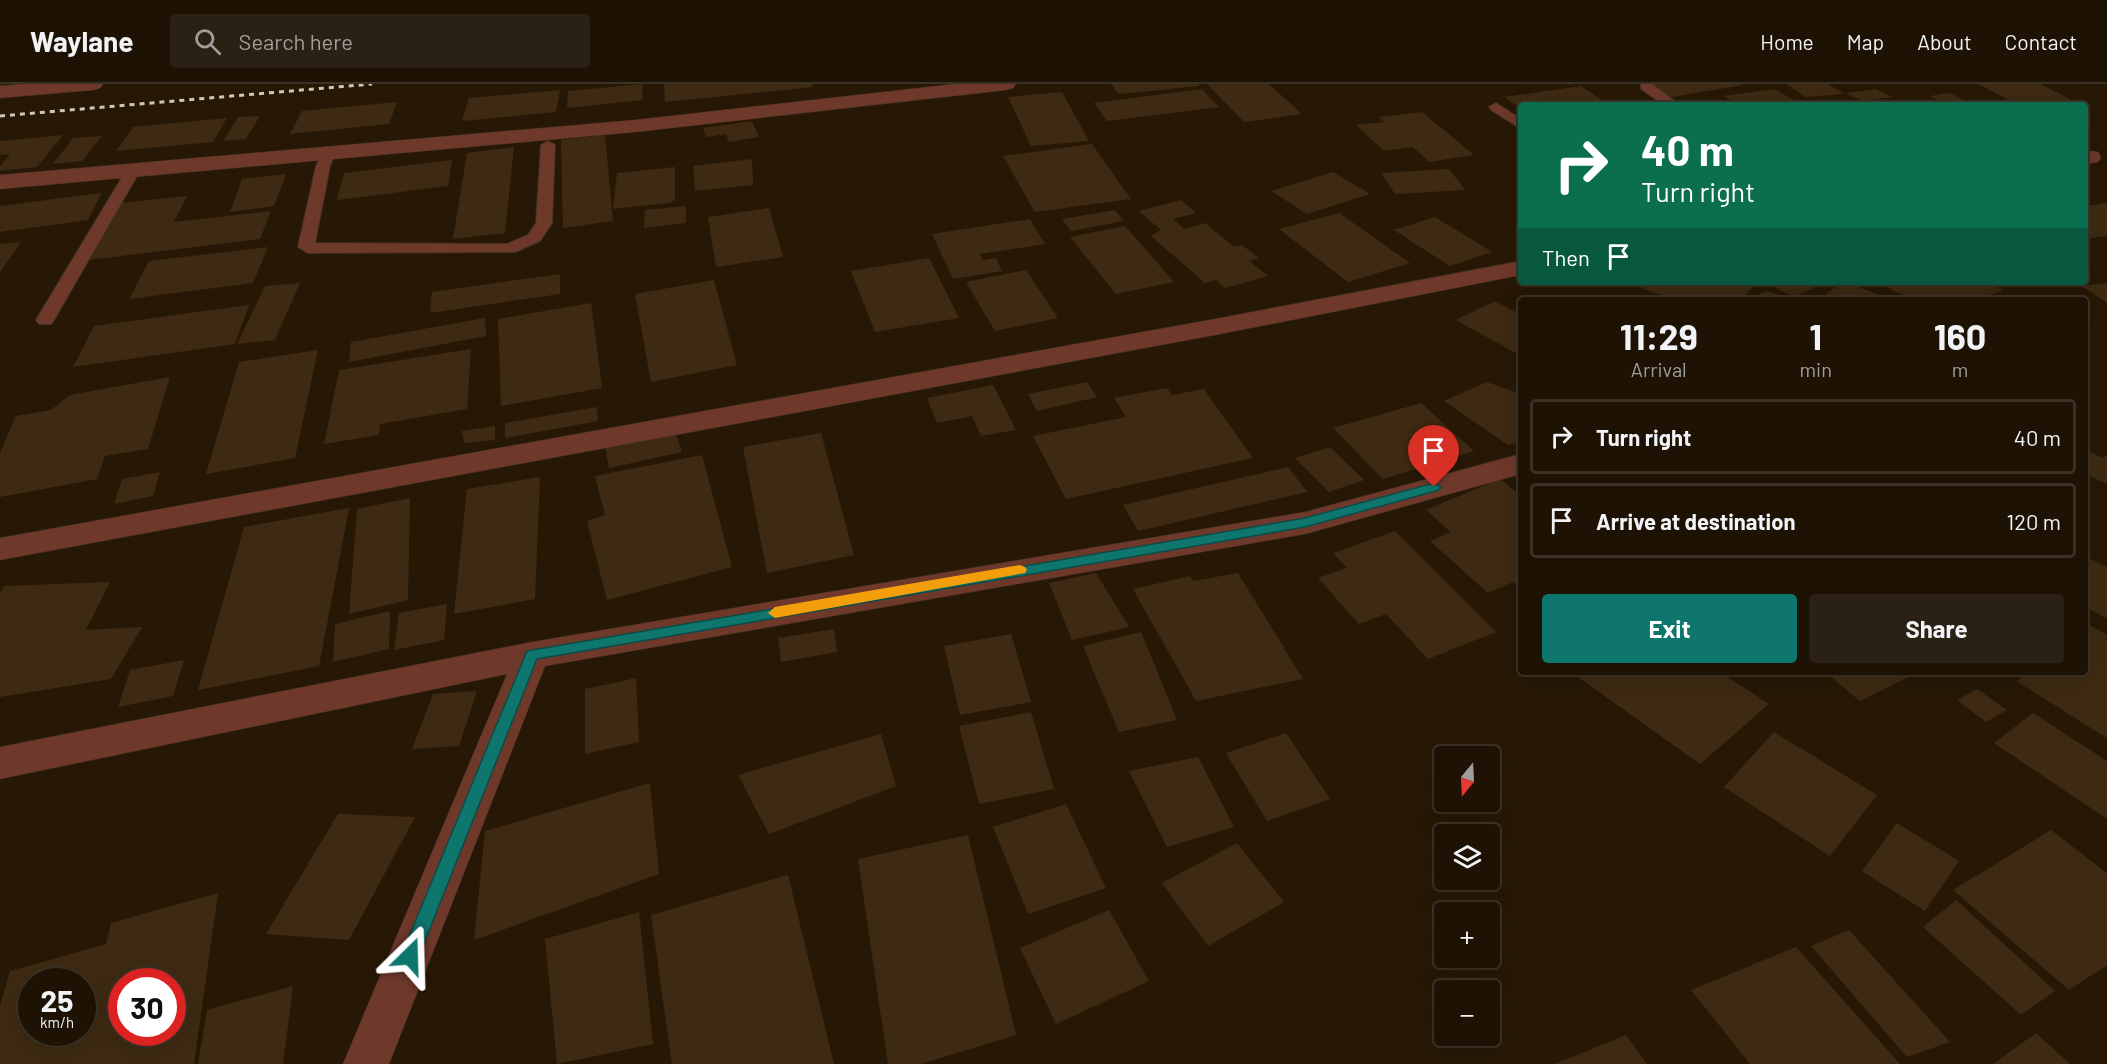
<!DOCTYPE html>
<meta charset="utf-8">
<style>
body{margin:0;font-family:Barlow,sans-serif;background:#2a2013;color:#f1f3f6;height:100vh;display:flex;flex-direction:column;font-size:22px;white-space:nowrap}
*{box-sizing:border-box;margin:0}
p{font-size:20px;color:#a09e9a}
.icon{flex:none;width:33px;height:33px;fill:none;stroke:currentColor;stroke-width:2;stroke-linecap:round;stroke-linejoin:round}
.map{position:relative;flex:1;overflow:hidden}
.sheet{position:absolute;left:1518px;top:213px;width:570px;height:378px;display:flex;flex-direction:column;background:#1d1204;border-radius:6px;box-shadow:0 6px 24px #0002,0 0 0 2px #3b3226}
.sheet>*{flex:none}
.hud{position:absolute;left:1518px;top:18px;width:570px;height:183px;border-radius:6px;box-shadow:0 6px 24px #0002,0 0 0 2px #3b3226;background:#0b6e4f;color:#fff;overflow:hidden}
.needle{width:39px;rotate:198deg}
.buttons{position:absolute;left:1434px;top:662px;display:grid;gap:12px}
.buttons a{display:grid;place-items:center;width:66px;height:66px;border-radius:6px;background:#1d1204;box-shadow:0 6px 24px #0002,0 0 0 2px #3b3226;font-size:30px}
.speed{position:absolute;left:18px;top:884px;display:flex;gap:12px;font-size:30px;font-weight:700;text-align:center}
.speed>*{display:grid;place-content:center;width:78px;height:78px;border-radius:50%;background:#1d1204;box-shadow:0 6px 24px #0002,0 0 0 2px #3b3226;line-height:1}
.speed small{font-size:15px;font-weight:400}
.speed .limit{border:9px solid #d22;background:#fff;color:#111}
.pin{position:absolute;display:grid;place-items:center;width:51px;height:51px;color:#fff;margin:-62px -26px;border-radius:50% 50% 50% 0;rotate:-45deg;box-shadow:0 0 6px #0007}
.pin .icon{rotate:45deg}
.me{position:absolute;width:66px;margin:-33px;rotate:22deg;stroke-linejoin:round;filter:drop-shadow(0 0 4px #0008)}
.turn{display:flex;align-items:center;gap:21px;height:126px;padding:0 24px;font-size:27px}
.turn .icon{width:78px;height:78px;stroke-width:2.5}
.turn b{display:block;font-size:42px;line-height:51px}
.then{display:flex;align-items:center;height:57px;padding:0 24px;background:#0003;gap:12px;font-size:22px}
.eta{display:flex;justify-content:space-evenly;align-items:center;height:102px;text-align:center}
.eta b{font-size:36px;font-weight:700;line-height:42px}
.action{display:flex;gap:12px;margin-top:auto;padding:12px 24px}
.action a{flex:1;height:69px;border-radius:6px;background:#0f766e;color:#fff;font-size:24px;font-weight:700;line-height:69px;text-align:center}
.action a+a{background:#2a2013;color:#f1f3f6}
ul{padding:0;list-style:none}
li{display:flex;align-items:center;gap:18px;height:75px;margin:0 12px 9px;padding:0 12px;border:3px solid #3b3226;border-radius:6px}
li div{flex:1}
li b{display:block;font-size:22px}
li em{font-style:normal}
header{display:flex;align-items:center;gap:36px;box-sizing:border-box;height:84px;padding:0 30px;background:#1d1204;border-bottom:2px solid #3b3226}
header strong{font-size:28px}
nav{display:flex;gap:33px;margin-inline-start:auto;font-size:21px}
.search{width:420px;height:54px;background:#2a2013;display:flex;align-items:center;gap:15px;box-sizing:border-box;padding:0 21px;border-radius:6px;color:#a09e9a;font-size:22px}
.map>svg:first-child{display:block}
.building{fill:#3e2a12;fill-rule:evenodd}
.lines{fill:none;stroke-linecap:round;stroke-linejoin:round}
.service-casing{stroke:#403220;stroke-width:2}
.minor-casing{stroke:#403220;stroke-width:1}
.service{fill:#6e382a;fill-rule:evenodd}
.minor{fill:#6e382a;fill-rule:evenodd}
.rail{stroke:#d2c8ba;stroke-width:3;stroke-dasharray:5 5;stroke-linecap:butt}
.route{fill:#0f766e;stroke:#0a4d48;stroke-width:1.5}
.slow{fill:#f59e0b}
</style>
<header>
<strong>Waylane</strong>
<div class="search"><svg class="icon" aria-label="search" viewBox="0 0 24 24"><circle cx="10" cy="10" r="6"/><path d="M15 15l6 6"/></svg>Search here</div>
<nav><a>Home</a><a>Map</a><a>About</a><a>Contact</a></nav>
</header>
<div class="map">
<svg width="2107" height="980" viewBox="0 0 2107 980">
<rect width="100%" height="100%" fill="#271806"/>
<!-- building -->
<g class="building">
<path d="M642,0L643,16L567,24L568,7Z"/>
<path d="M664,0H812L813,3L665,18Z"/>
<path d="M1111,0H1199V2L1119,10Z"/>
<path d="M1207,0H1269L1302,30L1244,38Z"/>
<path d="M1649,0H1743V1L1672,13Z"/>
<path d="M1786,0H1828L1844,10L1806,13Z"/>
<path d="M1978,0H2040L2080,20L2018,21Z"/>
<path d="M1581,2L1609,21H1521V25L1504,13Z"/>
<path d="M1202,5L1219,23L1107,37L1094,19Z"/>
<path d="M1774,5L1803,21H1739L1724,12Z"/>
<path d="M1876,5L1892,13L1862,17L1846,9Z"/>
<path d="M560,6L556,28L462,37L469,14Z"/>
<path d="M1062,8L1089,57L1031,62L1008,13Z"/>
<path d="M1950,9L1973,21H1948L1930,12Z"/>
<path d="M1881,17L1889,21H1856V19Z"/>
<path d="M397,18L389,40L290,50L302,27Z"/>
<path d="M1422,28L1474,71L1429,78L1413,63L1384,67L1356,41L1384,38L1379,33Z"/>
<path d="M260,32L246,55L223,57L238,33Z"/>
<path d="M227,34L213,58L116,67L133,43Z"/>
<path d="M752,37L759,53L729,58L726,50L706,53L703,44Z"/>
<path d="M63,51L37,83L0,87V83L10,70L0,71V57Z"/>
<path d="M605,51L613,137L563,144L561,56Z"/>
<path d="M102,52L82,77L53,80L73,54Z"/>
<path d="M1092,60L1131,115L1035,128L1003,72Z"/>
<path d="M514,63L505,149L453,155L467,69Z"/>
<path d="M752,75L753,101L695,107L693,82Z"/>
<path d="M452,76L448,102L337,116L344,89Z"/>
<path d="M675,83V116L669,119L613,125L617,89Z"/>
<path d="M1449,85L1465,106L1395,110L1381,89Z"/>
<path d="M1333,88L1370,110L1307,130L1271,107Z"/>
<path d="M286,90L274,122L230,128L242,95Z"/>
<path d="M102,109L88,136L0,148V122Z"/>
<path d="M187,112L174,138L271,127L260,155L88,176L121,119Z"/>
<path d="M1181,116L1196,129L1173,135L1184,145L1205,139L1234,163L1242,161L1259,174L1249,177L1268,192L1225,204L1216,196L1205,199L1151,152L1161,146L1139,127Z"/>
<path d="M2107,119V152L2085,155V122Z"/>
<path d="M686,122V139L644,144L645,126Z"/>
<path d="M769,124L783,173L716,183L708,133Z"/>
<path d="M1115,126L1124,137L1071,147L1062,135Z"/>
<path d="M1339,129L1410,179L1348,198L1279,145Z"/>
<path d="M1435,133L1492,168L1450,182L1394,146Z"/>
<path d="M1030,135L1045,160L980,170L983,176L996,174L1002,187L953,195L932,150Z"/>
<path d="M1125,142L1174,198L1116,210L1070,153Z"/>
<path d="M21,158L0,188V160Z"/>
<path d="M268,163L253,199L129,215L149,177Z"/>
<path d="M929,174L959,234L875,248L851,187Z"/>
<path d="M1026,186L1058,234L995,247L966,198Z"/>
<path d="M560,190V210L430,229L432,208Z"/>
<path d="M714,196L737,281L651,298L635,210Z"/>
<path d="M1648,198H1758L1741,216H1663L1666,213L1641,204Z"/>
<path d="M1764,198H1826L1794,213Z"/>
<path d="M1841,198H1846L1892,216H1827L1822,214Z"/>
<path d="M1877,198H1987L2003,206L1978,216H1912Z"/>
<path d="M300,199L275,256L237,260L265,202Z"/>
<path d="M2107,199V219L2082,202Z"/>
<path d="M1767,207L1793,216H1744Z"/>
<path d="M1495,217L1521,231V272L1456,236Z"/>
<path d="M591,219L602,304L501,322L498,235Z"/>
<path d="M249,221L235,260L73,283L94,242Z"/>
<path d="M485,234L486,252L349,278L351,258Z"/>
<path d="M471,265L467,325L380,340L379,351L324,360L339,286Z"/>
<path d="M318,266L295,374L206,390L239,278Z"/>
<path d="M170,293L148,365L105,372L97,395L0,413V369L16,332L51,326L70,311Z"/>
<path d="M1087,298L1097,313L1037,327L1028,310Z"/>
<path d="M1487,298L1521,310V358L1508,361L1444,317Z"/>
<path d="M993,301L1016,346L981,352L972,332L937,339L927,314Z"/>
<path d="M1167,304L1172,311L1204,305L1253,374L1066,415L1033,352L1126,333L1114,314Z"/>
<path d="M1421,319L1474,367L1383,395L1333,344Z"/>
<path d="M597,323L598,337L505,354V339Z"/>
<path d="M495,342V356L464,359L462,347Z"/>
<path d="M675,348L682,368L609,384L605,363Z"/>
<path d="M821,349L854,471L767,489L743,363Z"/>
<path d="M1330,363L1364,396L1329,408L1295,374Z"/>
<path d="M2085,366L2103,374L2107,370V400L2085,390Z"/>
<path d="M702,371L732,483L607,516L587,437L605,431L595,392Z"/>
<path d="M1288,383L1307,408L1138,447L1123,421Z"/>
<path d="M160,388L153,412L114,420L122,395Z"/>
<path d="M540,393L535,515L454,530L467,405Z"/>
<path d="M1500,395L1521,412V505L1513,498L1488,509L1430,457L1451,448L1426,426Z"/>
<path d="M410,414L408,516L349,530L357,425Z"/>
<path d="M349,424L319,582L198,606L244,443Z"/>
<path d="M1395,447L1496,548L1428,575L1386,530L1359,540L1318,494L1347,484L1333,469Z"/>
<path d="M2085,472L2107,483V535L2085,523Z"/>
<path d="M1096,489L1129,543L1072,556L1049,499Z"/>
<path d="M1238,489L1303,595L1196,617L1133,505L1190,492L1193,497Z"/>
<path d="M110,498L86,546L142,543L111,595L0,613V509L4,502Z"/>
<path d="M447,520L444,556L394,566L399,529Z"/>
<path d="M390,527L389,565L333,578L335,540Z"/>
<path d="M2088,540L2107,551V654L2016,597L2028,588H2085V542Z"/>
<path d="M834,545L837,568L781,578L778,554Z"/>
<path d="M1141,548L1177,636L1119,648L1083,562Z"/>
<path d="M1011,550L1031,618L960,631L944,562Z"/>
<path d="M184,576L173,612L118,623L130,586Z"/>
<path d="M1571,588H1720L1769,620L1700,680Z"/>
<path d="M1825,588H1919L1860,617Z"/>
<path d="M636,594L639,658L585,670V605Z"/>
<path d="M1977,605L2007,626L1986,638L1957,616Z"/>
<path d="M477,607L459,662L412,665L433,610Z"/>
<path d="M1031,628L1054,705L979,720L959,642Z"/>
<path d="M2033,629L2107,677V735L1994,659Z"/>
<path d="M1774,648L1877,711L1830,772L1724,703Z"/>
<path d="M1286,649L1330,715L1267,737L1226,669Z"/>
<path d="M881,650L896,702L769,750L738,691Z"/>
<path d="M1198,673L1234,743L1167,763L1129,687Z"/>
<path d="M650,699L659,790L474,856L485,747Z"/>
<path d="M1066,720L1106,804L1028,830L993,743Z"/>
<path d="M338,730L415,733L349,856L266,850Z"/>
<path d="M1897,739L1959,777L1925,827L1862,787Z"/>
<path d="M2051,746L2107,789V881L2069,906L1953,806Z"/>
<path d="M968,751L1016,951L921,980H888L858,775Z"/>
<path d="M1237,759L1284,818L1208,862L1162,799Z"/>
<path d="M788,791L834,980H672L651,831Z"/>
<path d="M218,809L194,980H0V922L10,887L106,860L111,839ZM32,897H82V948H32ZM122,897H172V948H122Z"/>
<path d="M1956,816L2055,907L2021,931L1923,843Z"/>
<path d="M1109,826L1149,897L1056,940L1020,864Z"/>
<path d="M639,828L653,960L557,980L545,855Z"/>
<path d="M1849,846L1950,958L1907,973L1811,862Z"/>
<path d="M1796,863L1900,980H1750L1691,906Z"/>
<path d="M293,902L283,980H198L207,926Z"/>
<path d="M2036,949L2070,980H1993Z"/>
<path d="M1626,951L1647,980H1555Z"/>
</g>
<g class="lines">
<!-- service casing -->
<g class="service-casing">
<g id="service">
<path d="M1641,0H1652L1680,21H1664L1641,5Z"/>
<path d="M1496,19L1521,35V45L1491,26L1489,23Z"/>
<path d="M548,57L555,61L552,139L540,157L515,168L308,169L298,163L316,82L323,67L328,66L335,70L330,82L315,159L507,160L528,151L536,139L541,61Z"/>
<path d="M134,81L141,85L54,236L51,240H39L36,236L127,85Z"/>
</g>
</g>
<!-- minor casing -->
<g class="minor-casing">
<g id="minor">
<path d="M25,0H103L100,4L93,6L0,14V2Z"/>
<path d="M955,0H1016L1013,4L1006,6L635,48L0,105V91L635,36Z"/>
<path d="M2090,67L2098,68L2101,73L2098,78L2085,80V68Z"/>
<path d="M1521,177V191L1215,251L0,476V454L1215,235Z"/>
<path d="M1521,370V390L1305,450L545,582L389,980H343L507,590L0,695V663L532,558L1305,428Z"/>
</g>
</g>
<!-- service -->
<use href="#service" class="service"/>
<!-- minor -->
<use href="#minor" class="minor"/>
<!-- rail -->
<path class="rail" d="M0,32L372,0"/>
</g>
<!-- route -->
<path class="route" d="M1434,399L1441,403L1439,406L1305,443L537,575L419,872L416,878L410,881L404,878L401,872L527,567L1305,434Z"/>
<!-- slow -->
<path class="slow" d="M1020,481L1025,483L1027,486L1025,489L775,534L768,529L775,523Z"/>
</svg>
<div class="buttons">
<a><svg class="needle" viewBox="-14 -14 28 28"><path d="M0-13l5 13h-10z" fill="#e53935"/><path d="M0 13l5-13h-10z" fill="#a09e9a"/></svg></a>
<a><svg class="icon" aria-label="layers" viewBox="0 0 24 24"><path d="M12 4l9 5-9 5-9-5zM3 14l9 5 9-5"/></svg></a>
<a>+</a>
<a>−</a>
</div>
<div class="speed"><div>25<small>km/h</small></div><div class="limit">30</div></div>
<div class="pin" style="left:1434px;top:403px;background:#d93025"><svg class="icon" aria-label="arrive" viewBox="0 0 24 24"><path d="M6 21V4h12l-3 4 3 4H6"/></svg></div>
<svg class="me" style="left:410px;top:872px" viewBox="-20 -20 40 40"><path d="M0-17L14 15 0 8-14 15z" fill="#0f766e" stroke="#fff" stroke-width="4"/></svg>
<div class="hud">
<div class="turn"><svg class="icon" aria-label="right" viewBox="0 0 24 24"><path d="M7 20v-9h11M14 6l5 5-5 5"/></svg><div><b>40 m</b>Turn right</div></div>
<div class="then">Then<svg class="icon" aria-label="arrive" viewBox="0 0 24 24"><path d="M6 21V4h12l-3 4 3 4H6"/></svg></div>
</div>
<section class="sheet">
<div class="eta">
<div><b>11:29</b><p>Arrival</p></div>
<div><b>1</b><p>min</p></div>
<div><b>160</b><p>m</p></div>
</div>
<ul>
<li><svg class="icon" aria-label="right" viewBox="0 0 24 24"><path d="M7 20v-9h11M14 6l5 5-5 5"/></svg><div><b>Turn right</b></div><em>40 m</em></li>
<li><svg class="icon" aria-label="arrive" viewBox="0 0 24 24"><path d="M6 21V4h12l-3 4 3 4H6"/></svg><div><b>Arrive at destination</b></div><em>120 m</em></li>
</ul>
<div class="action"><a>Exit</a><a>Share</a></div>
</section>
</div>
